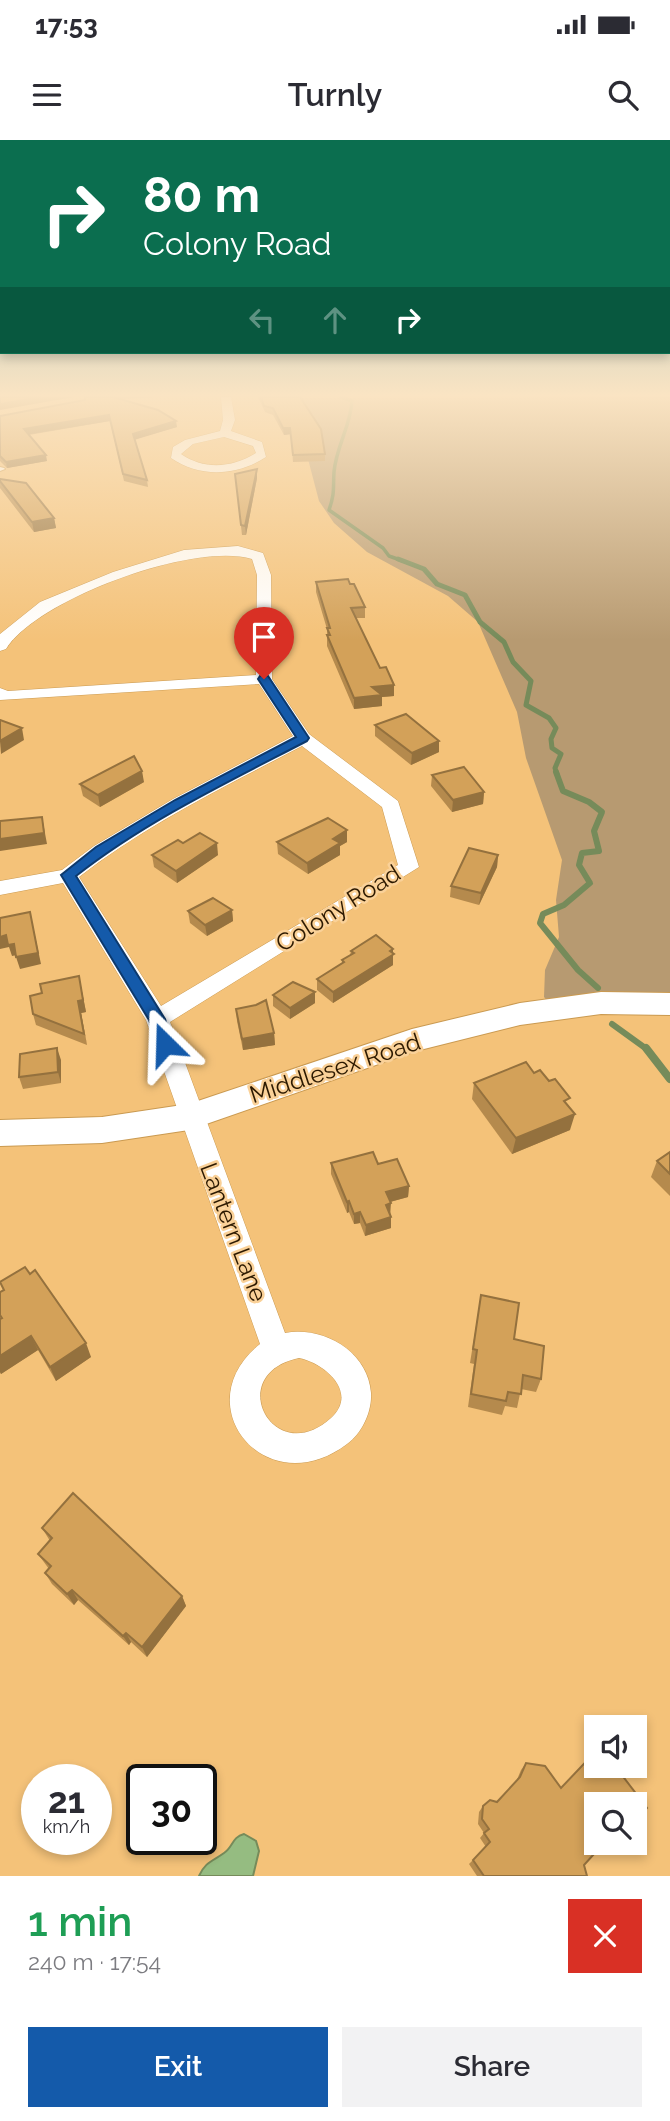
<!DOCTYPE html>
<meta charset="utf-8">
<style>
body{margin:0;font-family:Raleway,sans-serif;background:#f2f2f3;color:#2b2b33;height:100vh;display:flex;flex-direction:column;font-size:26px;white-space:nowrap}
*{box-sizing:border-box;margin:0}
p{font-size:23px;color:#7c7c81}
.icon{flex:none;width:38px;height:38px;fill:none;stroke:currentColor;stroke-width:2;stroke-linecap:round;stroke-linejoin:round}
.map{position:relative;height:1736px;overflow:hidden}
.panel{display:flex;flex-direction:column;background:#fff;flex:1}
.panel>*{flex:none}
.hud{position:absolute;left:0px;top:0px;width:670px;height:214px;box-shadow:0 4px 10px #0003;background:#0b6e4f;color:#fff;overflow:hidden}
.buttons{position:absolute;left:584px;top:1575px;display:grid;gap:14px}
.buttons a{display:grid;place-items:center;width:63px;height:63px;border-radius:0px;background:#fff;box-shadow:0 4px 10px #0003;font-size:35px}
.speed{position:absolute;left:21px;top:1624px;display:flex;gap:14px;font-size:35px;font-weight:700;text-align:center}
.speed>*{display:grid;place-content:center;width:91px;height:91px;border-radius:50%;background:#fff;box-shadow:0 4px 10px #0003;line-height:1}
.speed small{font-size:18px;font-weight:400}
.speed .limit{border:4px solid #111;border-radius:10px;background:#fff;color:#111}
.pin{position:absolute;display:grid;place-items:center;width:60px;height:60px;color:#fff;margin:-72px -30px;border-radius:50% 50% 50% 0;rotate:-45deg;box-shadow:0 0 7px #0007}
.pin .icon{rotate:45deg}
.me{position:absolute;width:77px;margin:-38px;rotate:338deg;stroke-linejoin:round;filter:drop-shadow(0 0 5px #0008)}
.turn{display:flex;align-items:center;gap:24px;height:147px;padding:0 28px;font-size:32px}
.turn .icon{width:91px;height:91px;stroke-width:2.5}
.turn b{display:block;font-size:49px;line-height:60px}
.lanes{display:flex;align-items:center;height:66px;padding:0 28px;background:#0003;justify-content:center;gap:35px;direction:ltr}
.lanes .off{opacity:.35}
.round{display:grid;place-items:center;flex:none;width:74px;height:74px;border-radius:0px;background:#f2f2f3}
.overview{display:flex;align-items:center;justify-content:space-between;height:119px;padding:0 28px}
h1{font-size:42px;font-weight:600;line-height:52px;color:#1e9e55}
.primary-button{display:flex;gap:14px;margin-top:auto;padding:14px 28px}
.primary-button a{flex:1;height:80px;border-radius:0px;background:#145aaa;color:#fff;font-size:28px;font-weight:600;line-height:80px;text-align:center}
.primary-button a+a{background:#f2f2f3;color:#2b2b33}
.status{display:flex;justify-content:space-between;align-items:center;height:49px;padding:0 35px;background:#fff;direction:ltr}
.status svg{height:19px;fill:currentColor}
header{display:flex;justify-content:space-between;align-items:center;height:91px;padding:0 28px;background:#fff;font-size:32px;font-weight:600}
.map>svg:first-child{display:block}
.green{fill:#b79a71}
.water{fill:#95bc81;stroke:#768b5a;stroke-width:2}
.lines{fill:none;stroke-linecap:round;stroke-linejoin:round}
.stream-far3{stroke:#768b5a;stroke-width:3.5}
.stream-far2{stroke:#768b5a;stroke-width:5}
.stream-far1{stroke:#768b5a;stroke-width:6}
.stream{stroke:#768b5a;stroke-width:8}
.service-casing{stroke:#ca9a51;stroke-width:2}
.minor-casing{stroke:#ca9a51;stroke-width:1}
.tertiary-casing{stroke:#ca9a51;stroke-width:2}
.service{fill:#fff;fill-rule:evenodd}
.minor{fill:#fff;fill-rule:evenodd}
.tertiary{fill:#fff;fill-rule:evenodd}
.wall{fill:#b58a4d}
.shaded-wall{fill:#94713e}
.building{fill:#d3a159;stroke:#94713e;stroke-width:2}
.route{fill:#145aaa;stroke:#0d3a6e;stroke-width:2}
.labels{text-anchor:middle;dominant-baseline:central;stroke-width:5;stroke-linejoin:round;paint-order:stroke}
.street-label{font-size:24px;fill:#2c1900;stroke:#fad198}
</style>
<div class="status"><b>17:53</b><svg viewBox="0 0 49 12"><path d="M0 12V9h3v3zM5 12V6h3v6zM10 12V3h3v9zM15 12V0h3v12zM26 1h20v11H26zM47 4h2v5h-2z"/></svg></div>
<header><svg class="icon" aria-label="menu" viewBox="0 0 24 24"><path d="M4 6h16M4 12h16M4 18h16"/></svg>Turnly<svg class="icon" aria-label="search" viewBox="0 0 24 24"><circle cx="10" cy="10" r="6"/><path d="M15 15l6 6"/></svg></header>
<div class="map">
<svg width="670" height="1736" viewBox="0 0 670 1736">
<rect width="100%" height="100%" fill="#f4c279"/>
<!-- green -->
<path class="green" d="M670,257V873L555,870L544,857L545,830L559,797L556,760L562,720L526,618L517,572L478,482L448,456L367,412L334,383L319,361L292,258Z"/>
<!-- water -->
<path class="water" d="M244,1694L256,1701L259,1711L253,1736H199C205,1722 213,1721 224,1713C233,1707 232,1697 244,1694Z"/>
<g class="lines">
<!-- stream-far3 -->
<path class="stream-far3" d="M341,257L352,261C351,285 336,307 334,332C333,348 335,353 329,370L383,408L389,416L403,421"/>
<!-- stream-far2 -->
<path class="stream-far2" d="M398,419L424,429L437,444L465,455L480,482L504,502L513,522L531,541L526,565L549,578L556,588L551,599L552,608L561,614L555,628L557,634"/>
<!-- stream-far1 -->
<g class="stream-far1">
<path d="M556,632L563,651L589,662L602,672L594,691L599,711L582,713L579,725L590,743L564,765L543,774L540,783L578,830L598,848"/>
<path d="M612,884L648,910"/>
</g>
<!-- stream -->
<path class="stream" d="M646,908L670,939"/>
<!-- service casing -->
<g class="service-casing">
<path id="service" d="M0,327L4,328L5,329L0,331Z"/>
</g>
<!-- minor casing -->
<g class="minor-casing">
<g id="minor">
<path d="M221,257H231L235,280L231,291L262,302L266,317C237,336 200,338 171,318L173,307L185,300L220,291L223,280ZM224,297L253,306L256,313C232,328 204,330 181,314L193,304Z"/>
<path d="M238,406L263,413L271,435L272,539L309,594L398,661L419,727L170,882L285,1193C323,1186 368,1211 371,1253C372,1272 362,1293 347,1304C266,1365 184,1265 260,1204L146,880L63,743L0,755V741L62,730L94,706L173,659L293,596L259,544L0,560V548L8,551L256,535L257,435L252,419C195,401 37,459 6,509L0,511V494L40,462L113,432L184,410ZM302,606L382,667L398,725L161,866L79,737C147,684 226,646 302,606ZM299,1218C325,1223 359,1253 331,1278C274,1330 222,1234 299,1218Z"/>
</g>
</g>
<!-- tertiary casing -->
<g class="tertiary-casing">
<path id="tertiary" d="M601,852L670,853V875L601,874L520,885L416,911L189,990L102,1003L0,1006V980L102,977L189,964L412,889L520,863Z"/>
</g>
<!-- service -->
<use href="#service" class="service"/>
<!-- minor -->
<use href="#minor" class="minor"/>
<!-- tertiary -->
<use href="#tertiary" class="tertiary"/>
</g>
<!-- wall -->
<g class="wall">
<path d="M85,257H160L122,259L177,287L135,299L147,340L148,347L124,341L110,281L29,295L47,321L7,328L0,321V276L85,260Z"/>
<path d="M258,257H300L325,314V321L293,322L291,294L284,295L273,275L265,272Z"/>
<path d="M257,329V338L246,395H242L235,334Z"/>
<path d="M0,339L54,378L56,388L34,392L0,348Z"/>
<path d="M316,442L350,444L365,467V478H356L380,528L394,545V556L382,557V566L354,569L327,506V489L316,452Z"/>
<path d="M375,585L439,612L411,625L375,596Z"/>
<path d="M432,635L484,652L483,664L452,672L431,646Z"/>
<path d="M144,642L100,667L83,656L80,644Z"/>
<path d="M277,702H347L340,706V715L308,734L278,714Z"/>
<path d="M183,703L218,715L177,743L154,727L152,715Z"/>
<path d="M498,715L497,727L479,765L450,757L451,746Z"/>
<path d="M232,770L233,781L207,796L190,783L188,771Z"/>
<path d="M393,809V825L333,863L317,850V839L342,824V820L350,815L351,811Z"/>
<path d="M81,847L86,872L81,873L87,905L36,885L33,874Z"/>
<path d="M315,852V863L290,879L273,866V855Z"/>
<path d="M236,869L274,893L275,905L243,910L237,881Z"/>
<path d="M61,920V943L23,949L19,937Z"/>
<path d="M534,933L568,966L570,990L512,1014L472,959L474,943Z"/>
<path d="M670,1012V1056L651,1037L657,1021Z"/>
<path d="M331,1023L378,1024L409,1046L408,1057L390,1062L391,1088L365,1096L360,1083L354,1084L349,1072L347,1073L331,1034Z"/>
<path d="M30,1134L91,1217L56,1241L38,1210L1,1234L0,1232V1152Z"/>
<path d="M481,1155L514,1199L541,1239L536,1252L521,1249L517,1268L505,1266L502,1275L468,1267L474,1224L470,1223Z"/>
<path d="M42,1388L182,1456L186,1466L147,1517L131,1502L129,1505L78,1460L74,1465L52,1444L45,1433L49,1429L38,1414L50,1401Z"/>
<path d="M526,1623L597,1703H619L609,1709L604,1703L584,1725L587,1736H477L469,1724L486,1707L480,1698L484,1693L478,1684L479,1672L483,1666L497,1662L516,1642L521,1630Z"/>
</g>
<!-- shaded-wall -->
<g class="shaded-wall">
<path d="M41,257H74L0,270V264Z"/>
<path d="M109,275L110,281L25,295L24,289Z"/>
<path d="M176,281L177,287L134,300L133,294Z"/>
<path d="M283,288H290L291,294L284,295Z"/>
<path d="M46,315L47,321L7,328L6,322Z"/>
<path d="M257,329V338L246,395L245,386Z"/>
<path d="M54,378L56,388L34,392L32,382Z"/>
<path d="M394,545V556L382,557V566L354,569V558L372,547Z"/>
<path d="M22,588L24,600L1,614L0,601Z"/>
<path d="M439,601V612L411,625L412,613Z"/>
<path d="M142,631L144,642L100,667L98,655Z"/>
<path d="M484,652L483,664L452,672L453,660Z"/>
<path d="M42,677L47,704L0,711V699Z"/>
<path d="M347,690V702L340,706V715L308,734L307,723L333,699Z"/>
<path d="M217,703L218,715L177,743L176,731Z"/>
<path d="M498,715L497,727L479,765L481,753Z"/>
<path d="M232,770L233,781L207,796L205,785Z"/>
<path d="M30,772L41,824L20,829L16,817Z"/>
<path d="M6,795L14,804L17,815L12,816L9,807L0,809V797Z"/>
<path d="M393,809V825L333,863V852Z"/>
<path d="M79,836L86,872L81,873L87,905L78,861Z"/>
<path d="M315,852V863L290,879V868Z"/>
<path d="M274,893L275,905L243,910L242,899Z"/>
<path d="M57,908L61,920V943L58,932Z"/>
<path d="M575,974L570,990L512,1014L516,998Z"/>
<path d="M409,1046L408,1057L386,1063V1052Z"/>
<path d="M349,1061V1072L347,1073V1062Z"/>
<path d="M391,1063L390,1074L386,1065Z"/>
<path d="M360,1072V1083L354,1084V1074Z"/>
<path d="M391,1077V1088L365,1096L366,1085Z"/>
<path d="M31,1196L38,1210L1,1234L0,1232V1216Z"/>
<path d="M86,1203L91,1217L56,1241L50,1227Z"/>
<path d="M72,1450L78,1460L74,1465L67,1454Z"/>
<path d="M182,1456L186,1466L147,1517L142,1507Z"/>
<path d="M126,1493L131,1502L129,1505L123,1496Z"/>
</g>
<!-- building -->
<g class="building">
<path d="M0,257H41L0,264Z"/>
<path d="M85,257H113L158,270L176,281L133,294L147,340L123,334L109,275L24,289L46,315L6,322L0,316V276L85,260Z"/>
<path d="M261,257H300L321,289L325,314L293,315L290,288H283L273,268L264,266Z"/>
<path d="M257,329L245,386L241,385L235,334Z"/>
<path d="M0,339L26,343L54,378L32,382L0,341Z"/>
<path d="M348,439L350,444H354L365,467L351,468L380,528L386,527L394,545L372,547L382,555L354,558L327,495H330L327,488H330L316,442Z"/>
<path d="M406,574L439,601L412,613L375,585Z"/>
<path d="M0,580L22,588L0,601Z"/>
<path d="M134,616L142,631L98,655L80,644Z"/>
<path d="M464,627L484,652L453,660L432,635Z"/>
<path d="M42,677L44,693L0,699V681Z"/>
<path d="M328,678L347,690L333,699L340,703L307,723L277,702Z"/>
<path d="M200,693L217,703L176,731L152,715L178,700L183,703Z"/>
<path d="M469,708L498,715L481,753L451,746Z"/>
<path d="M213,758L232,770L205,785L188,771Z"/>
<path d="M30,772L38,813L16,817L14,804L8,805L6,795L0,797V778Z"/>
<path d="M376,795L393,809L390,811L394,814L333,852L317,839L344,822L342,820L354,813L351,811Z"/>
<path d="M79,836L83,860L78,861L84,894L33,874L30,856L42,853L40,844Z"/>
<path d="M293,842L315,852L290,868L273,855Z"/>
<path d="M266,860L274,893L242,899L236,869L256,865Z"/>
<path d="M57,908L58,932L19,937L20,914Z"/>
<path d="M526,922L534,933L540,930L549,941L555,939L570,958L564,961L575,974L516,998L474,943Z"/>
<path d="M373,1012L378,1024L397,1019L409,1046L386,1052L391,1063L386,1065L391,1077L366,1085L360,1072L354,1074L349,1061L347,1062L331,1023Z"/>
<path d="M670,1012V1034L657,1021Z"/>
<path d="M25,1127L30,1134L35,1130L86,1203L50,1227L31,1196L0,1216V1179L2,1178L0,1175V1152L4,1150L0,1142Z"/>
<path d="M481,1155L519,1163L514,1199L544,1206L541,1239L523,1235L521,1254L508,1252L506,1261L471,1254L477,1210L473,1209Z"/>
<path d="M73,1353L182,1456L142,1507L126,1493L123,1496L72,1450L67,1454L45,1433L51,1426L38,1414L52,1398L42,1388Z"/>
<path d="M597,1610V1626H615L647,1668L635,1682V1664H597V1703H604L584,1725L587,1736H484L473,1720L490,1702L484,1693L489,1689L482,1679L483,1666L490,1660L497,1662L520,1637L526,1623L545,1626L561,1648Z"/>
</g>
<!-- sky -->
<linearGradient id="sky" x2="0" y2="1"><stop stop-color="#87b7bf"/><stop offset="0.51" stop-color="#fae4c3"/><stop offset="1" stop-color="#fae4c3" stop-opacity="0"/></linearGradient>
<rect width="670" height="500" fill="url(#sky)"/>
<!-- route -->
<path class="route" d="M260,536H268L309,598L307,601C228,642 146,681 76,736L165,879L173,904L165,910L159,908L149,880L61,735L96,707L175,660L296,597L258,539Z"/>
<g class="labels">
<!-- street labels -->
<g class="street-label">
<text transform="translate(338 768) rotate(-32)">Colony Road</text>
<text transform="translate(335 928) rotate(-18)">Middlesex Road</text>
<text transform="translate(234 1092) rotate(69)">Lantern Lane</text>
</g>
</g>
</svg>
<div class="buttons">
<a><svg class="icon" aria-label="sound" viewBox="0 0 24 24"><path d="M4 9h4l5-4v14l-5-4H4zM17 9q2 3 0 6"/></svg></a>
<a><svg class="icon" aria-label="search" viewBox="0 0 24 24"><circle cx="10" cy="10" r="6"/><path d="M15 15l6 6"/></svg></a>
</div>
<div class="speed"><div>21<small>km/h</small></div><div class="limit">30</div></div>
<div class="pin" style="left:264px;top:539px;background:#d93025"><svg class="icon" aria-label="arrive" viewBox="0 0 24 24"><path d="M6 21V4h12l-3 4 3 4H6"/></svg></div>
<svg class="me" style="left:165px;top:904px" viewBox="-20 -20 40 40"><path d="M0-17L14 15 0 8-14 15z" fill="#145aaa" stroke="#fff" stroke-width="4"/></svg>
<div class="hud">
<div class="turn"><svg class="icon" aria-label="right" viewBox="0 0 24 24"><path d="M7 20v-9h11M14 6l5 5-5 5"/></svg><div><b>80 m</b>Colony Road</div></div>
<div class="lanes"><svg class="icon off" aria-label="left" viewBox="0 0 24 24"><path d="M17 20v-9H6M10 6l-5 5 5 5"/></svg><svg class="icon off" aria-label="ahead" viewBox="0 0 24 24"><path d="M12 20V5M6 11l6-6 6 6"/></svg><svg class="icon" aria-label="right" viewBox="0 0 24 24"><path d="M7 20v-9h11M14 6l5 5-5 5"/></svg></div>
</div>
</div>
<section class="panel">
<div class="overview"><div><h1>1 min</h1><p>240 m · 17:54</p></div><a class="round" style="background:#d93025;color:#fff"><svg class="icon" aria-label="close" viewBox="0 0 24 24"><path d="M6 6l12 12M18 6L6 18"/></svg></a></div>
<div class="primary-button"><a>Exit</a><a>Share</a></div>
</section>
